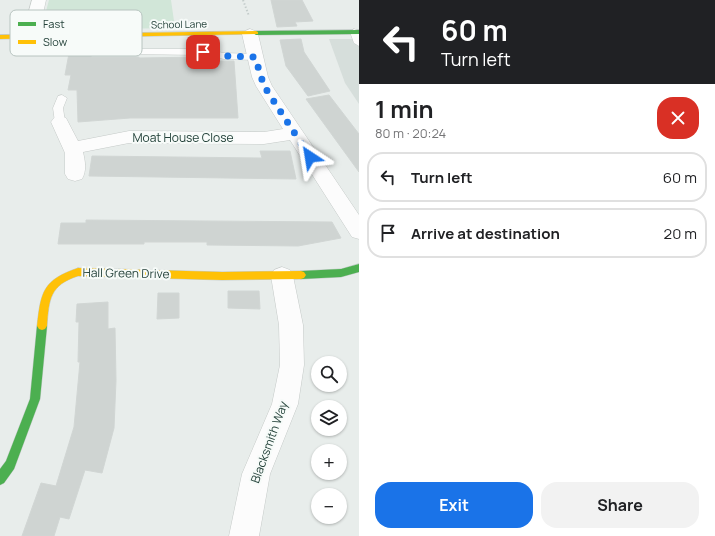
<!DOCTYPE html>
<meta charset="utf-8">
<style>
body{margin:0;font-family:Manrope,sans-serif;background:#f2f2f2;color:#202124;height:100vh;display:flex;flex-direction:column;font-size:15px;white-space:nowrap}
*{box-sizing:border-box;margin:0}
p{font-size:13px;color:#757577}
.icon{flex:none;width:22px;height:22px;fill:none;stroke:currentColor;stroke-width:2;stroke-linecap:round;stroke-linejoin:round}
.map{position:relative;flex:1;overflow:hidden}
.drawer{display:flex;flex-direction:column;background:#fff;width:356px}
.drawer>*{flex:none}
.guide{background:#202124;color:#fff;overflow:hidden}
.fabs{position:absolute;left:311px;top:356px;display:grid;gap:8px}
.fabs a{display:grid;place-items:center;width:36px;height:36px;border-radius:50%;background:#fff;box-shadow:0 1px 3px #0004;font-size:20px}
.pin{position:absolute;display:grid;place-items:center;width:34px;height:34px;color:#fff;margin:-17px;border-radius:8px;box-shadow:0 2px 6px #0006}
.me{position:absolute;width:44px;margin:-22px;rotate:327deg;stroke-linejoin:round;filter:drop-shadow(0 0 3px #0008)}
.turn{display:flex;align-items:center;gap:14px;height:84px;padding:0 16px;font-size:18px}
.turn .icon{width:52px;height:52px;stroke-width:2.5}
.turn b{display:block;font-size:28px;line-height:34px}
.round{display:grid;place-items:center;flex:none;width:42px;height:42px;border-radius:16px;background:#f2f2f2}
.head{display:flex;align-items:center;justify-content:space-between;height:68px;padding:0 16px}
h1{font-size:24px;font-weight:700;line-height:30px}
.action{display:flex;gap:8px;margin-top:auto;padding:8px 16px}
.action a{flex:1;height:46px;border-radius:16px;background:#1a73e8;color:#fff;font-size:16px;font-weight:700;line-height:46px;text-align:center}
.action a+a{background:#f2f2f2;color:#202124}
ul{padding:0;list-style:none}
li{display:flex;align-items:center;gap:12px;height:50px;margin:0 8px 6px;padding:0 8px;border:2px solid #e0e0e0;border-radius:16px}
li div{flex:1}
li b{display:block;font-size:15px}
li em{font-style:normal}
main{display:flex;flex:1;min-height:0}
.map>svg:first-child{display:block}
.built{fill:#d6dedb}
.green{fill:#d1e6d8}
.building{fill:#cfd4d2;stroke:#d1d6d4}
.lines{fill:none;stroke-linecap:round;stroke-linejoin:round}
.lane-casing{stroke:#c5cac8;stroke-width:1}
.street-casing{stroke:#c5cac8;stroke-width:1}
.fast-casing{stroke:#c3cbc8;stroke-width:1}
.slow-casing{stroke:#c3cbc8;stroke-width:1}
.path{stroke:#c3ccca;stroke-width:2;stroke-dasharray:1.5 2;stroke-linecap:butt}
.lane{fill:#fcfcfc;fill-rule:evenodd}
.street{fill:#fcfcfc;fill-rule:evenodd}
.fast{fill:#4caf50;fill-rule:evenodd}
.slow{fill:#ffc107;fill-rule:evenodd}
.route{stroke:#1a73e8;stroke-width:7;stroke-dasharray:0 12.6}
.labels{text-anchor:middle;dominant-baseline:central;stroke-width:4;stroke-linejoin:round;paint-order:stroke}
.far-street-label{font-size:10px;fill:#24423a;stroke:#f7fbf9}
.street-label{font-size:12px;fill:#24423a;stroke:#f7fbf9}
.key{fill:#f7fbf9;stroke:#b8c4c0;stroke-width:1}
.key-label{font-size:11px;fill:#24423a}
</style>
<main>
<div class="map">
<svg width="359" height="536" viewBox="0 0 359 536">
<rect width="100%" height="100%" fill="#e8edeb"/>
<!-- built -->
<path class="built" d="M329,39H359V104L345,83Z"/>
<!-- green -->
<path class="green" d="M49,0H171L175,28L41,30Z"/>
<!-- building -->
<g class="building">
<path d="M271,0H302L313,21L295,22L297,26L277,27Z"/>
<path d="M301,39L304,52L330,91L308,96L286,66L280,40Z"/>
<path d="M70,48H92L91,57H139V58L203,57L209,58V61H234L238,118H130L78,122L77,90H68L71,75H65Z"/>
<path d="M329,95L359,134V172L306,99Z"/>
<path d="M260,151H290L296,179L89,176L92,156L262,158Z"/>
<path d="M86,220L332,222L341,238L298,246L207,245V242H144V244H58L61,223H86Z"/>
<path d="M228,291H259L260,309L228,308Z"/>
<path d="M158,293H179V318L157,319Z"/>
<path d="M108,302V329L115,328L116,380L114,428L102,473L85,470L69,519L60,517L54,536H22L41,483L56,486L74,427L80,362H78L79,322H76L77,304Z"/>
</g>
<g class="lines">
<!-- lane casing -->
<g class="lane-casing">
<g id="lane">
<path d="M354,29L357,30L359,33V46L354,43L350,32Z"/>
<path d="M125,49H203L224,53L255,54L260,57L255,60L224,59L203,55L122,54L120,52Z"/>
<path d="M62,95L67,98L63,108L65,122L60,125L55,122L53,108L58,96Z"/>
</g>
</g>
<!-- street casing -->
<g class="street-casing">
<g id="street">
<path d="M32,0H46L38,36L35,39L30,41L25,39L22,36Z"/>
<path d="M250,29L255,31L258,34L268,77L272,86L359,215V239L352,237L290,140L264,144L129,143L83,152C85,161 87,170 82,179L75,181L68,179L65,174V153L51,122L54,118L60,116L66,118L78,141L129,131L264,132L283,129L256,86L252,77L242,34L245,31Z"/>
<path d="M282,267L290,270L293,276L303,325L304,365L298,404L270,474L259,536H229L242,474L272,404L280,365L279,325L271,276L274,270Z"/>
</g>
</g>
<!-- fast casing -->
<g class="fast-casing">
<g id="fast">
<path d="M359,30V34L256,35L253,33L256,31Z"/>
<path d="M359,264V272L341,277L301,279L298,278L296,275L298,272L301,271L341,269Z"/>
<path d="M42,322L45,323L47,326L40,399L14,469L4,483L0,485V469L6,461L30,399L37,326L39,323Z"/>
</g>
</g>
<!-- slow casing -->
<g class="slow-casing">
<g id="slow">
<path d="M256,31L258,32V34L0,39V35Z"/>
<path d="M78,268L222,272L301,271L304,272L306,275L304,278L301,279L222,280L78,276C50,285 49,299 47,326L45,329L42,330L39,329L37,326C41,291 43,280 78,268Z"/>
</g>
</g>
<!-- path -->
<path class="path" d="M243,0L249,16"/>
<!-- lane -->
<use href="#lane" class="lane"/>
<!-- street -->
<use href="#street" class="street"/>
<!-- fast -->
<use href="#fast" class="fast"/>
<!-- slow -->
<use href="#slow" class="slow"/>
</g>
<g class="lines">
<!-- route -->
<path class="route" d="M203,52L224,56L255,57L264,86L310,157"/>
</g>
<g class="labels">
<!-- far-street labels -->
<g class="far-street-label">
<text transform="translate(179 24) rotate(-1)">School Lane</text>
</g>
<!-- street labels -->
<g class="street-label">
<text x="183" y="137">Moat House Close</text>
<text transform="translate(126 273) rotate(1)">Hall Green Drive</text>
<text transform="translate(269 442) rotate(-70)">Blacksmith Way</text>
</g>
</g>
<!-- legend -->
<rect x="10" y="10" width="132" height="46" rx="6" class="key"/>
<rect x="18" y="22" width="18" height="4" fill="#4caf50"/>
<rect x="18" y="40" width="18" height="4" fill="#ffc107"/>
<g class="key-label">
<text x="43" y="28">Fast</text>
<text x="43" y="46">Slow</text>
</g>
</svg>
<div class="fabs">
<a><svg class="icon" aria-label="search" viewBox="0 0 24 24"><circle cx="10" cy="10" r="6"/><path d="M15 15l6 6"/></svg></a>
<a><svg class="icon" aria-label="layers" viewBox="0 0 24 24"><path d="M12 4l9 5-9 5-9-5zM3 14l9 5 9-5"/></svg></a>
<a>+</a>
<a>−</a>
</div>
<div class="pin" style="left:203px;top:52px;background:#d93025"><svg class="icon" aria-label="arrive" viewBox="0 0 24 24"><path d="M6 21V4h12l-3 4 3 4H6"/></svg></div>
<svg class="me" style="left:310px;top:157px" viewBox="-20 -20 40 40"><path d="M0-17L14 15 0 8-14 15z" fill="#1a73e8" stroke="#fff" stroke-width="4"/></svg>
</div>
<section class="drawer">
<div class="guide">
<div class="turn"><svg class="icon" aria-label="left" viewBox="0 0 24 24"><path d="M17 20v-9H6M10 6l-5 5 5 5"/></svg><div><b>60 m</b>Turn left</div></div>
</div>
<div class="head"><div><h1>1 min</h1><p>80 m · 20:24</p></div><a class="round" style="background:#d93025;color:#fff"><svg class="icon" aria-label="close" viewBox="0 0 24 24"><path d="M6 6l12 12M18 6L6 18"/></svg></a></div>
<ul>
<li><svg class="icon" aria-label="left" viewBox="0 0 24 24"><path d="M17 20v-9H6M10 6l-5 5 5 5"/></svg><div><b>Turn left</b></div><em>60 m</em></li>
<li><svg class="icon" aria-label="arrive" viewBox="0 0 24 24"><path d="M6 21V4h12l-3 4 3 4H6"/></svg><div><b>Arrive at destination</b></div><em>20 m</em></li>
</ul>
<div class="action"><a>Exit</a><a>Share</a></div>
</section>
</main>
